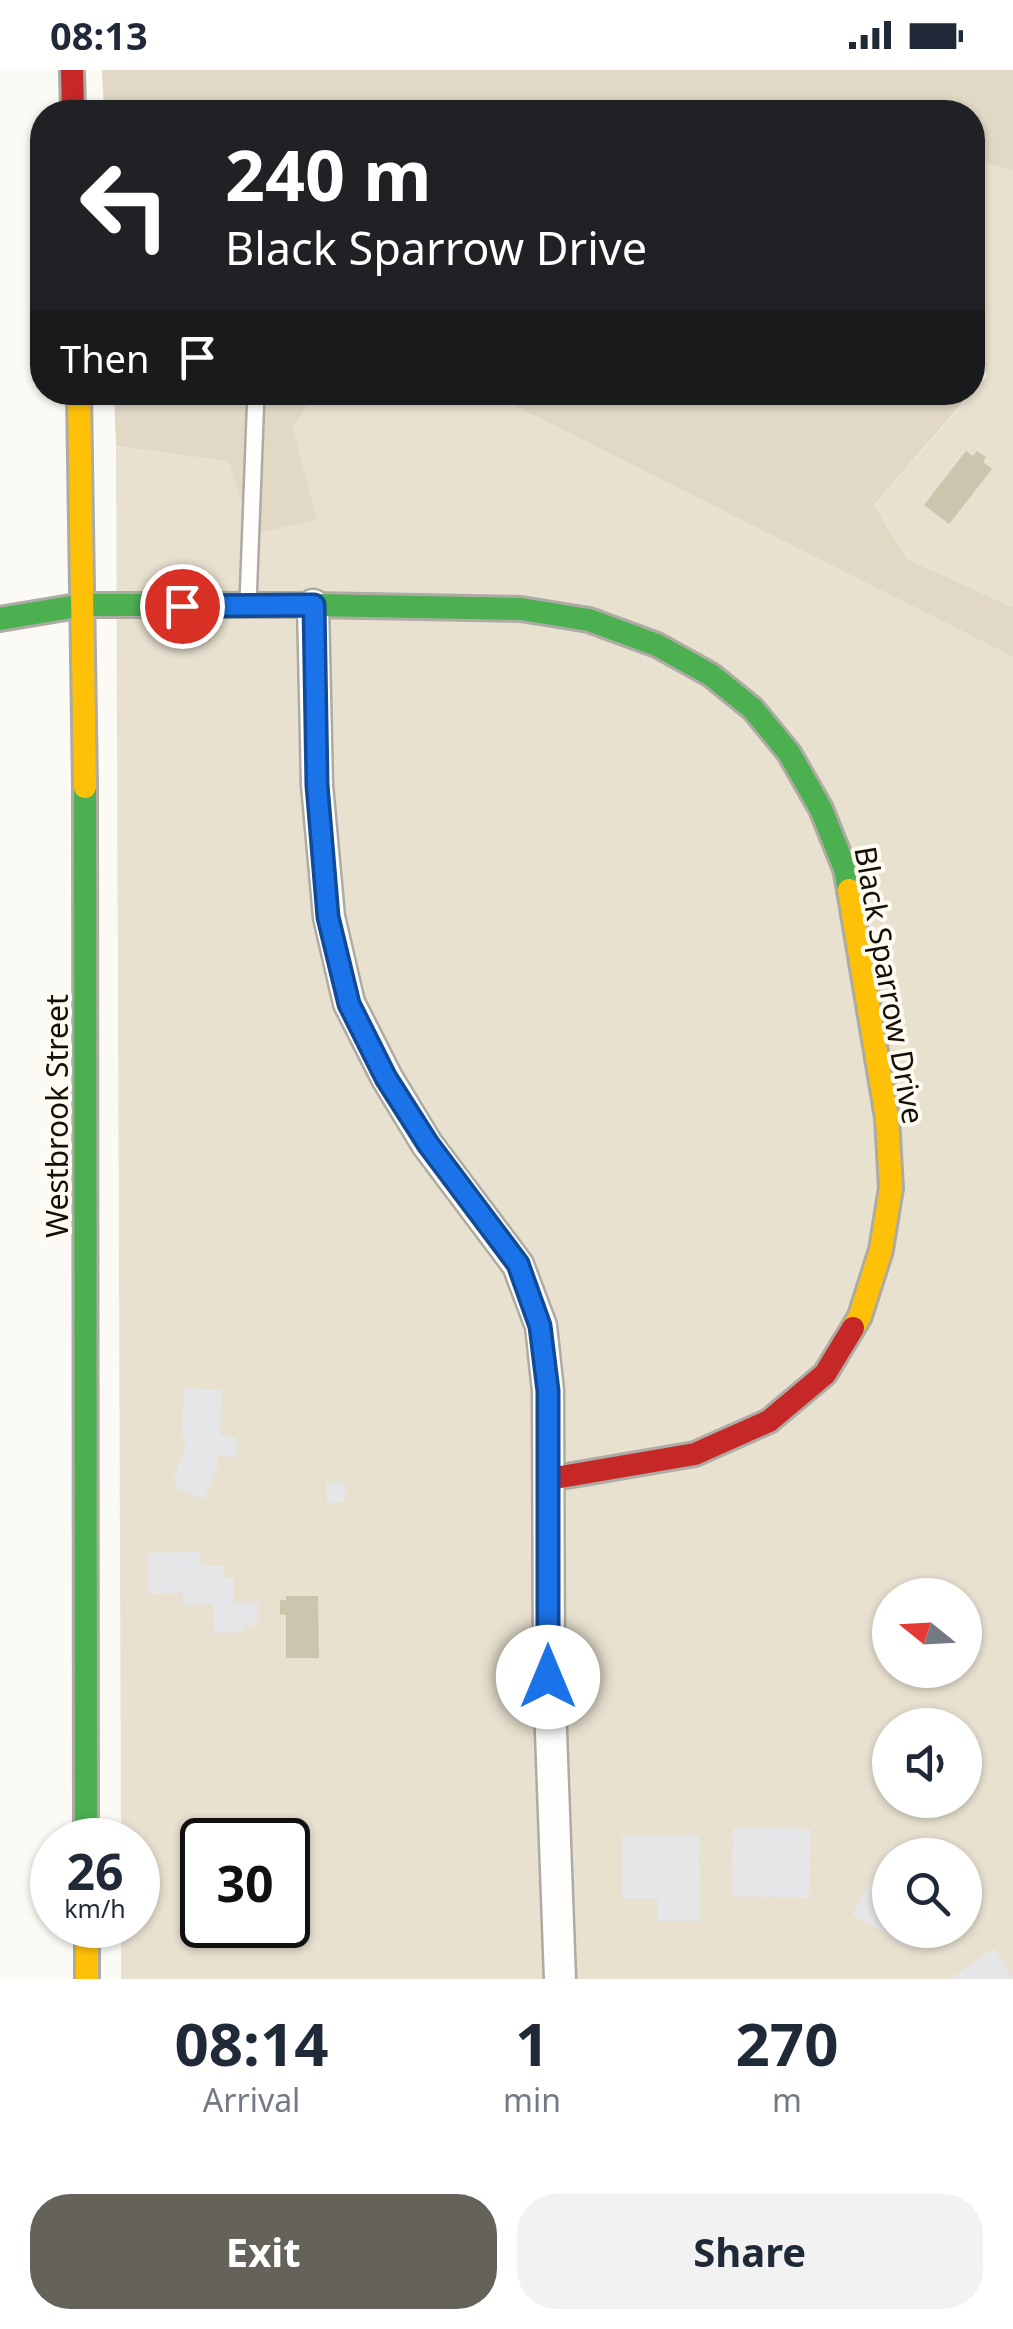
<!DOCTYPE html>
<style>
body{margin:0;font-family:"Noto Sans",sans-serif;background:#f2f2f3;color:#1f2937;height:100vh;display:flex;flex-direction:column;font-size:38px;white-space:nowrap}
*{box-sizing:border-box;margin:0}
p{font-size:32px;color:#747a83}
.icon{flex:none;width:55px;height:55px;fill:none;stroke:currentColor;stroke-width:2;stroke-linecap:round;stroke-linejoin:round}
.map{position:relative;height:1909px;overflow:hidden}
.side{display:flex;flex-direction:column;background:#fff;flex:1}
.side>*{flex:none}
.guide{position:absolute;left:30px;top:30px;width:955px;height:305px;border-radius:40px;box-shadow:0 2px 8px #0004;background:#202124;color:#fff;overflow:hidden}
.needle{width:65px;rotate:288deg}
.buttons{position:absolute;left:872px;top:1508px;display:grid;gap:20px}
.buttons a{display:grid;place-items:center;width:110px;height:110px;border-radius:50%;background:#fff;box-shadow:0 2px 8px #0004;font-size:50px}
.speed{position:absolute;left:30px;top:1748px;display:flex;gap:20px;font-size:50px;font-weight:700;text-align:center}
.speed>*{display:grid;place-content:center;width:130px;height:130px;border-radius:50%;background:#fff;box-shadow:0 2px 8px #0004;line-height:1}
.speed small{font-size:25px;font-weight:400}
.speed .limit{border:5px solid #111;border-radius:15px;background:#fff;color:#111}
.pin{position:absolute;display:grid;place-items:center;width:85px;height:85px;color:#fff;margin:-42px;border:5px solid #fff;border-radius:50%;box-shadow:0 2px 10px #0007}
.me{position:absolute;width:110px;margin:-55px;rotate:0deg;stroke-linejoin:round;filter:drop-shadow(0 0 8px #0008)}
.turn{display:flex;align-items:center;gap:35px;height:210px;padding:0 30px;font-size:45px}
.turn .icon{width:130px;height:130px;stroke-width:2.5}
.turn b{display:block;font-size:70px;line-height:85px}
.then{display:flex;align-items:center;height:95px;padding:0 30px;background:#0003;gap:20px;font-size:38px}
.eta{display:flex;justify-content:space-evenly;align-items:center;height:170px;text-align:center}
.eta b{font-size:60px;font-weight:700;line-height:70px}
.action{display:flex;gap:20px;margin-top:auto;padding:20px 30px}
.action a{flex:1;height:115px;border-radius:40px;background:#65625a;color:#fff;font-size:40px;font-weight:700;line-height:115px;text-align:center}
.action a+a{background:#f2f2f3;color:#1f2937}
.status{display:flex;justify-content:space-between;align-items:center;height:70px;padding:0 50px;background:#fff;direction:ltr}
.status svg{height:28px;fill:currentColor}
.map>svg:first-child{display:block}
.green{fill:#e8e1d0;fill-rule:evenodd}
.forest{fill:#e1d9c5}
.water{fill:#cdc4ad}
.building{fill:#e6e5e8}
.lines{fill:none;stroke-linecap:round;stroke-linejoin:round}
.lane-casing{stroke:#aeaba4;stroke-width:20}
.street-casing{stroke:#aeaba4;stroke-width:35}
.fast-casing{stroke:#aeaba4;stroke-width:28}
.slow-casing{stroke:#aeaba4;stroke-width:28}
.jam-casing{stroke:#aeaba4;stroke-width:28}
.lane{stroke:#fffefd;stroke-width:15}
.street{stroke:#fffefd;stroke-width:30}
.fast{stroke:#4caf50;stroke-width:22}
.slow{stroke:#ffc107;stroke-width:22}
.jam{stroke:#c62828;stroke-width:22}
.route-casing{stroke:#114b97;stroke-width:25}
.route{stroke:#1a73e8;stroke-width:18}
.labels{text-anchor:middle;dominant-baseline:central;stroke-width:8;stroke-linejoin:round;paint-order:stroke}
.street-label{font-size:30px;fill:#141007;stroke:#fffbf0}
</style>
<div class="status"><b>08:13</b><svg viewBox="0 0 49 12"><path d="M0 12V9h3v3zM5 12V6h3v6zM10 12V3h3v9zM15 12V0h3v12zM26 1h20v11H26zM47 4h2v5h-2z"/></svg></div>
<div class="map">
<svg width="1013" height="1909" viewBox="0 0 1013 1909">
<rect width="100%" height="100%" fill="#fcfaf4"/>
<!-- green -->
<g class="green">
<path d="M973,89L1013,101V537L907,489L874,435L987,306L979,276L973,278Z"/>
<path d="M315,323H489L1013,587V1909H121V1855H138V1770H121L116,376L230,390L251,465L316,450L293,358ZM890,1525H965V1600H890ZM890,1655H965V1730H890ZM202,1770H288V1855H202ZM890,1785H965V1860H890Z"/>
</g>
<!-- forest -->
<g class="forest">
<path d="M102,0H1013V101L973,89L972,42H104Z"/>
<path d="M972,322L874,435L907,489L1013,537V587L489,323Z"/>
<path d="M114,323H315L293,358L317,450L251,465L229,391L116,376Z"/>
</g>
<!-- water -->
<g class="water">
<path d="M966,381L973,386L977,381L986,387L983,392L992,399L949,454L924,435Z"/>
<path d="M286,1526H318L319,1588H286V1545L280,1544V1530H286Z"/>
</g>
<!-- building -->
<g class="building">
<path d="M184,1318L222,1320L220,1366L237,1367L236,1387L218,1386V1396L204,1430L174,1417L177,1412L172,1410L185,1380V1368H182Z"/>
<path d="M345,1412V1432L327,1433L326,1413Z"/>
<path d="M200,1482L201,1495H224V1508H234V1533L257,1532V1556H245V1562L214,1563L213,1534L183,1535V1523L148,1524L147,1483Z"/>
<path d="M252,1749L253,1770H210L211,1750Z"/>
<path d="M733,1757L811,1759L809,1828L732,1826Z"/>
<path d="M622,1766H699L700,1851H658V1829H622Z"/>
<rect x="189" y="1769" width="13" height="43"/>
<path d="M892,1775L910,1785H890V1860H924L913,1879L852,1845Z"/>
<path d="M994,1878L1013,1909H950Z"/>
</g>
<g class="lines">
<!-- lane casing -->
<g class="lane-casing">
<path id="lane" d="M248,533L256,322"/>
</g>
<!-- street casing -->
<g class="street-casing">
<path id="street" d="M313,535L317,715L329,847L349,933L387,1008L427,1074L518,1195L541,1256L548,1321L549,1607L560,1909"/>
</g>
<!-- fast casing -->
<g class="fast-casing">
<g id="fast">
<path d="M0,549L83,535H313L521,539L589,550L657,575L711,605L753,639L789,683L821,739L845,799L849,820"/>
<path d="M85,717L86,1770"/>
</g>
</g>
<!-- slow casing -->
<g class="slow-casing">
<g id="slow">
<path d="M79,322L85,717"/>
<path d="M849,820L887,1048L891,1118L881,1180L860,1246L853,1258"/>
<path d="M87,1855V1909"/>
</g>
</g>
<!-- jam casing -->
<g class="jam-casing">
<g id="jam">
<path d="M72,0L73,42"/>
<path d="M549,1409L695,1384L769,1351L825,1304L853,1258"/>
</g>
</g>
<!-- lane -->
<use href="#lane" class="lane"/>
<!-- street -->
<use href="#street" class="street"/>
<!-- fast -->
<use href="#fast" class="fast"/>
<!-- slow -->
<use href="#slow" class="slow"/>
<!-- jam -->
<use href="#jam" class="jam"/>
</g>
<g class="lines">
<!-- route casing -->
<g class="route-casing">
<path id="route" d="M182,536L314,535L317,715L328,847L349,934L386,1008L428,1074L518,1194L540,1256L548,1321V1607"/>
</g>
<!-- route -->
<use href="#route" class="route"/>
</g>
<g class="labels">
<!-- street labels -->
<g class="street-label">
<text transform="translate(890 915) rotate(80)">Black Sparrow Drive</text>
<text transform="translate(56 1046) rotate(-90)">Westbrook Street</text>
</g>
</g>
</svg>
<div class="buttons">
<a><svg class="needle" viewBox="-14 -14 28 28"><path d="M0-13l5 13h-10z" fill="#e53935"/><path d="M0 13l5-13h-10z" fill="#747a83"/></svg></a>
<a><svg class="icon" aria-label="sound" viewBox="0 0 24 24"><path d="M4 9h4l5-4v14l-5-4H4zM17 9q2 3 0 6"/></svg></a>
<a><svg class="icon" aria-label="search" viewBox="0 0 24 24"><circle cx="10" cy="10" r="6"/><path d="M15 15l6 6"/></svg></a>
</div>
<div class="speed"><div>26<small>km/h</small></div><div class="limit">30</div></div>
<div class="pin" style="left:182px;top:536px;background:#d93025"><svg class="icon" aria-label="arrive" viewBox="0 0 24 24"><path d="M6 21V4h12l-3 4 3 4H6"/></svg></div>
<svg class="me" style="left:548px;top:1607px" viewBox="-20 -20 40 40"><circle r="19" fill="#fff"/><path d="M0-13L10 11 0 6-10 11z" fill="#1a73e8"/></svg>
<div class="guide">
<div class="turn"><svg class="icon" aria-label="left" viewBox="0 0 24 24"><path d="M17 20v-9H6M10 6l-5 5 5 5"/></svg><div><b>240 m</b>Black Sparrow Drive</div></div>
<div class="then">Then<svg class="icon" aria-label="arrive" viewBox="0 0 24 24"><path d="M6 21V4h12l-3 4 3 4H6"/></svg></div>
</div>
</div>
<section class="side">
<div class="eta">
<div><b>08:14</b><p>Arrival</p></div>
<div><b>1</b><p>min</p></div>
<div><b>270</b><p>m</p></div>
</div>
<div class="action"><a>Exit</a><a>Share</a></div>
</section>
